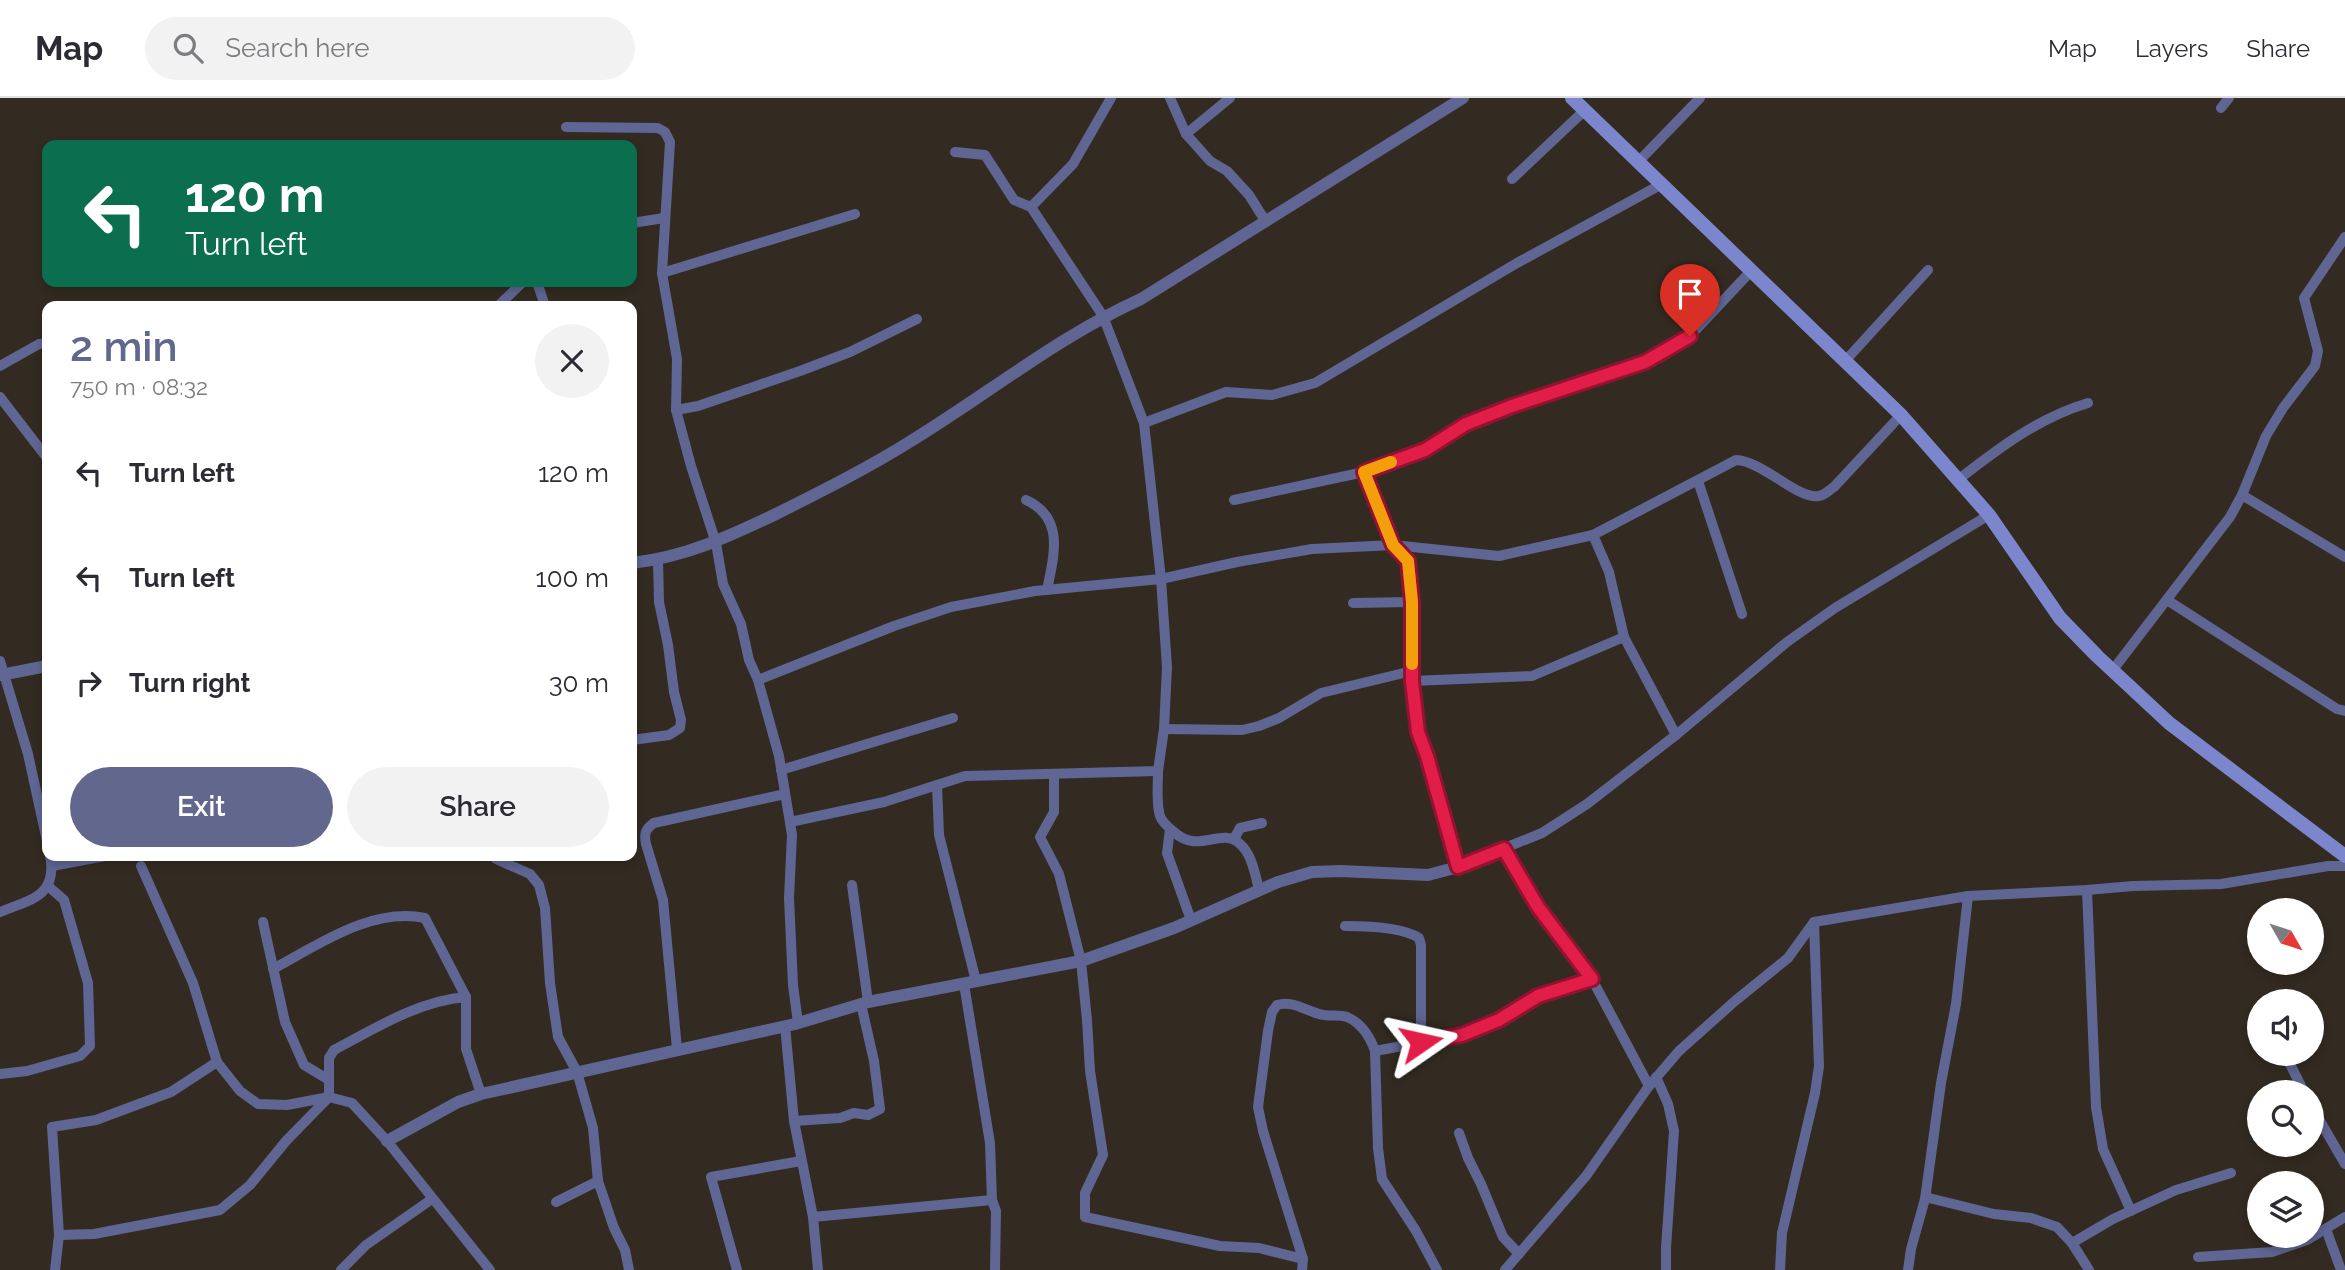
<!DOCTYPE html>
<meta charset="utf-8">
<style>
body{margin:0;font-family:Raleway,sans-serif;background:#f2f2f3;color:#2b2b33;height:100vh;display:flex;flex-direction:column;font-size:26px;white-space:nowrap}
*{box-sizing:border-box;margin:0}
p{font-size:23px;color:#7c7c81}
.icon{flex:none;width:38px;height:38px;fill:none;stroke:currentColor;stroke-width:2;stroke-linecap:round;stroke-linejoin:round}
.map{position:relative;flex:1;overflow:hidden}
.side{position:absolute;left:42px;top:203px;width:595px;height:560px;display:flex;flex-direction:column;background:#fff;border-radius:14px;box-shadow:0 4px 10px #0003}
.side>*{flex:none}
.hud{position:absolute;left:42px;top:42px;width:595px;height:147px;border-radius:14px;box-shadow:0 4px 10px #0003;background:#0b6e4f;color:#fff;overflow:hidden}
.needle{width:46px;rotate:129deg}
.buttons{position:absolute;left:2247px;top:800px;display:grid;gap:14px}
.buttons a{display:grid;place-items:center;width:77px;height:77px;border-radius:50%;background:#fff;box-shadow:0 4px 10px #0003;font-size:35px}
.pin{position:absolute;display:grid;place-items:center;width:60px;height:60px;color:#fff;margin:-72px -30px;border-radius:50% 50% 50% 0;rotate:-45deg;box-shadow:0 0 7px #0007}
.pin .icon{rotate:45deg}
.me{position:absolute;width:77px;margin:-38px;rotate:79deg;stroke-linejoin:round;filter:drop-shadow(0 0 5px #0008)}
.turn{display:flex;align-items:center;gap:24px;height:147px;padding:0 28px;font-size:32px}
.turn .icon{width:91px;height:91px;stroke-width:2.5}
.turn b{display:block;font-size:49px;line-height:60px}
.round{display:grid;place-items:center;flex:none;width:74px;height:74px;border-radius:37px;background:#f2f2f3}
.summary{display:flex;align-items:center;justify-content:space-between;height:119px;padding:0 28px}
h1{font-size:42px;font-weight:600;line-height:52px;color:#62678d}
.action{display:flex;gap:14px;margin-top:auto;padding:14px 28px}
.action a{flex:1;height:80px;border-radius:42px;background:#62678d;color:#fff;font-size:28px;font-weight:600;line-height:80px;text-align:center}
.action a+a{background:#f2f2f3;color:#2b2b33}
ul{padding:0;list-style:none}
li{display:flex;align-items:center;gap:21px;height:105px;padding:0 28px}
li div{flex:1}
li b{display:block;font-size:26px}
li em{font-style:normal}
header{display:flex;align-items:center;gap:42px;box-sizing:border-box;height:98px;padding:0 35px;background:#fff;border-bottom:2px solid #e1e1e2}
header strong{font-size:33px}
nav{display:flex;gap:38px;margin-inline-start:auto;font-size:24px}
.search{width:490px;height:63px;background:#f2f2f3;display:flex;align-items:center;gap:18px;box-sizing:border-box;padding:0 24px;border-radius:38px;color:#7c7c81;font-size:26px}
.map>svg:first-child{display:block}
.lines{fill:none;stroke-linecap:round;stroke-linejoin:round}
.minor{stroke:#5f6693;stroke-width:10}
.tertiary{stroke:#5f6693;stroke-width:12}
.secondary{stroke:#7b86cc;stroke-width:14}
.route-casing{stroke:#92132f;stroke-width:18}
.route{stroke:#e11d48;stroke-width:12}
.slow{stroke:#f59e0b;stroke-width:12}
</style>
<header>
<strong>Map</strong>
<div class="search"><svg class="icon" aria-label="search" viewBox="0 0 24 24"><circle cx="10" cy="10" r="6"/><path d="M15 15l6 6"/></svg>Search here</div>
<nav><a>Map</a><a>Layers</a><a>Share</a></nav>
</header>
<div class="map">
<svg width="2345" height="1172" viewBox="0 0 2345 1172">
<rect width="100%" height="100%" fill="#332b21"/>
<g class="lines">
<!-- minor -->
<g class="minor">
<path d="M1170,0L1186,36L1210,63L1227,73L1249,97L1266,124"/>
<path d="M2221,10L2229,0"/>
<path d="M566,29L658,30L665,34L670,44L662,175L677,261L676,312L691,368L716,445L723,486L741,526L749,562L758,582L779,658L792,737L789,800L793,887L798,925"/>
<path d="M1186,36L1230,0"/>
<path d="M1639,63L1700,0"/>
<path d="M1512,81L1585,12"/>
<path d="M1031,109L1073,66L1111,0"/>
<path d="M632,125L664,120"/>
<path d="M662,175L855,116"/>
<path d="M537,184L545,208"/>
<path d="M498,208L523,184"/>
<path d="M1846,262L1928,172"/>
<path d="M0,268L39,246L47,245"/>
<path d="M0,299L47,360"/>
<path d="M676,312L698,308L800,273L850,254L917,221"/>
<path d="M1144,325L1226,294L1272,297L1315,285L1517,165L1662,86"/>
<path d="M1364,374L1393,447L1408,463L1412,504V583L1418,634L1427,658L1458,769L1542,735L1587,706L1676,637L1787,544L1835,510L1989,417"/>
<path d="M1959,381C1999,350 2038,320 2088,305"/>
<path d="M1698,383L1742,516"/>
<path d="M2242,397L2266,338L2283,310L2315,268L2318,253L2304,200L2345,139"/>
<path d="M1026,402C1065,420 1054,457 1047,492"/>
<path d="M1234,402L1364,374L1425,352L1466,326L1536,299L1645,263L1690,238L1751,173"/>
<path d="M1593,437L1609,474L1624,539L1676,637"/>
<path d="M2167,502L2337,611L2345,613"/>
<path d="M1353,505L1412,504"/>
<path d="M0,563L28,656L47,743"/>
<path d="M2112,573L2230,419L2242,397L2345,459"/>
<path d="M758,582L894,528L951,509L1035,493L1161,481L1237,464L1312,451L1393,447L1499,458L1593,437L1736,362C1763,363 1798,402 1819,398C1825,397 1829,392 1834,389L1901,317"/>
<path d="M1412,583L1532,578L1624,539"/>
<path d="M1164,631L1242,632L1259,628L1279,620L1321,595L1412,573"/>
<path d="M632,642L669,637L680,630L681,622L674,594L668,547L659,504L658,462"/>
<path d="M781,672L953,620"/>
<path d="M1158,673C1158,687 1156,705 1160,718C1162,724 1169,730 1174,734C1199,757 1221,728 1240,746C1252,756 1255,777 1259,791"/>
<path d="M1054,677V714L1040,739L1059,776L1081,863L1087,922L1090,973L1103,1057L1085,1095V1119L1220,1148L1259,1150L1303,1161"/>
<path d="M937,687L939,737L976,883"/>
<path d="M790,724L884,704L965,678L1158,673L1164,631L1167,569L1161,481L1144,325L1103,218L1031,109L1014,102L985,57L955,54"/>
<path d="M1170,731L1167,755L1191,822"/>
<path d="M1234,741L1240,730L1262,725"/>
<path d="M1504,751L1538,809L1592,881L1649,988"/>
<path d="M493,758L496,761L530,776L539,787L545,810L550,885L558,939L577,974L593,1030L598,1083L614,1130L625,1152L629,1172"/>
<path d="M52,768L105,758"/>
<path d="M852,787L868,904"/>
<path d="M2087,792L2096,1009L2103,1051L2131,1113"/>
<path d="M0,814C30,802 58,798 50,758"/>
<path d="M263,824L285,924L304,967L329,982"/>
<path d="M1345,828C1366,828 1402,829 1419,840L1421,847V945"/>
<path d="M273,871C318,847 371,809 425,820L466,899V951L481,996"/>
<path d="M964,886L990,1045L992,1102L996,1113L995,1172"/>
<path d="M466,899C418,903 376,930 334,952L329,960V999L352,1005L387,1043L490,1172"/>
<path d="M785,928L794,1023L813,1119L818,1172"/>
<path d="M677,951L663,802L646,746C644,736 645,731 654,725L785,696"/>
<path d="M1375,953L1462,937L1499,922L1538,898L1592,881"/>
<path d="M2285,956L2304,994"/>
<path d="M0,976L27,973L80,958L90,948L88,885L64,802L48,788"/>
<path d="M1656,979L1668,1006L1674,1033L1666,1150V1172"/>
<path d="M2312,1009L2345,1066"/>
<path d="M794,1023L840,1020L854,1015L868,1017L880,1011L874,963L861,906"/>
<path d="M1459,1035L1468,1060L1481,1086L1503,1139L1519,1156"/>
<path d="M1925,1101L1929,1100L1994,1116L2031,1120L2057,1129L2072,1145L2089,1172"/>
<path d="M556,1104L598,1083"/>
<path d="M813,1119L992,1102"/>
<path d="M2326,1131L2341,1172"/>
<path d="M59,1137L94,1136L220,1112L250,1087L286,1043L329,999L287,1007L258,1006L240,993L217,964L193,885L141,768"/>
<path d="M2072,1145L2113,1121L2176,1092L2231,1075"/>
<path d="M2198,1159L2272,1154L2307,1142L2345,1119"/>
<path d="M55,1172L59,1137L52,1029L96,1022L171,994L217,964"/>
<path d="M341,1172L366,1147L432,1101"/>
<path d="M737,1172L711,1079L801,1063"/>
<path d="M1302,1172L1303,1161L1263,1033L1258,1009L1268,933L1272,914L1277,907C1292,902 1304,912 1319,916C1328,919 1339,916 1347,919C1361,925 1370,939 1375,953L1378,1050L1382,1081L1416,1133L1437,1172"/>
<path d="M1505,1172L1586,1078L1649,988L1679,953L1735,903L1788,860L1814,824L1968,798L2087,792L2133,788L2221,786L2328,768H2345"/>
<path d="M1780,1172L1782,1135L1815,995L1819,968L1814,824"/>
<path d="M1908,1172L1911,1151L1925,1101L1941,985L1956,906L1968,798"/>
</g>
<!-- tertiary -->
<g class="tertiary">
<path d="M632,465C685,459 728,439 776,416C822,393 868,370 911,343C988,296 1059,238 1141,201L1463,0"/>
<path d="M0,577L47,568"/>
<path d="M387,1043L458,1004L481,996L795,926L868,904L1081,863L1174,830L1278,784L1312,774L1341,773L1428,777L1458,769"/>
</g>
<!-- secondary -->
<path class="secondary" d="M1572,0L1901,317L1989,417L2060,520L2097,558L2169,625L2345,758"/>
</g>
<g class="lines">
<!-- route casing -->
<g class="route-casing">
<path id="route" d="M1421,944L1462,937L1499,922L1538,898L1592,881L1538,809L1504,751L1458,769L1427,658L1418,634L1412,583V504L1408,463L1393,447L1364,374L1425,352L1466,326L1512,308L1645,264L1690,238"/>
</g>
<!-- route -->
<use href="#route" class="route"/>
<!-- slow -->
<path class="slow" d="M1391,364L1364,374L1393,447L1408,463L1412,504V566"/>
</g>
</svg>
<div class="buttons">
<a><svg class="needle" viewBox="-14 -14 28 28"><path d="M0-13l5 13h-10z" fill="#e53935"/><path d="M0 13l5-13h-10z" fill="#7c7c81"/></svg></a>
<a><svg class="icon" aria-label="sound" viewBox="0 0 24 24"><path d="M4 9h4l5-4v14l-5-4H4zM17 9q2 3 0 6"/></svg></a>
<a><svg class="icon" aria-label="search" viewBox="0 0 24 24"><circle cx="10" cy="10" r="6"/><path d="M15 15l6 6"/></svg></a>
<a><svg class="icon" aria-label="layers" viewBox="0 0 24 24"><path d="M12 4l9 5-9 5-9-5zM3 14l9 5 9-5"/></svg></a>
</div>
<div class="pin" style="left:1690px;top:238px;background:#d93025"><svg class="icon" aria-label="arrive" viewBox="0 0 24 24"><path d="M6 21V4h12l-3 4 3 4H6"/></svg></div>
<svg class="me" style="left:1421px;top:944px" viewBox="-20 -20 40 40"><path d="M0-17L14 15 0 8-14 15z" fill="#e11d48" stroke="#fff" stroke-width="4"/></svg>
<div class="hud">
<div class="turn"><svg class="icon" aria-label="left" viewBox="0 0 24 24"><path d="M17 20v-9H6M10 6l-5 5 5 5"/></svg><div><b>120 m</b>Turn left</div></div>
</div>
<section class="side">
<div class="summary"><div><h1>2 min</h1><p>750 m · 08:32</p></div><a class="round"><svg class="icon" aria-label="close" viewBox="0 0 24 24"><path d="M6 6l12 12M18 6L6 18"/></svg></a></div>
<ul>
<li><svg class="icon" aria-label="left" viewBox="0 0 24 24"><path d="M17 20v-9H6M10 6l-5 5 5 5"/></svg><div><b>Turn left</b></div><em>120 m</em></li>
<li><svg class="icon" aria-label="left" viewBox="0 0 24 24"><path d="M17 20v-9H6M10 6l-5 5 5 5"/></svg><div><b>Turn left</b></div><em>100 m</em></li>
<li><svg class="icon" aria-label="right" viewBox="0 0 24 24"><path d="M7 20v-9h11M14 6l5 5-5 5"/></svg><div><b>Turn right</b></div><em>30 m</em></li>
</ul>
<div class="action"><a>Exit</a><a>Share</a></div>
</section>
</div>
